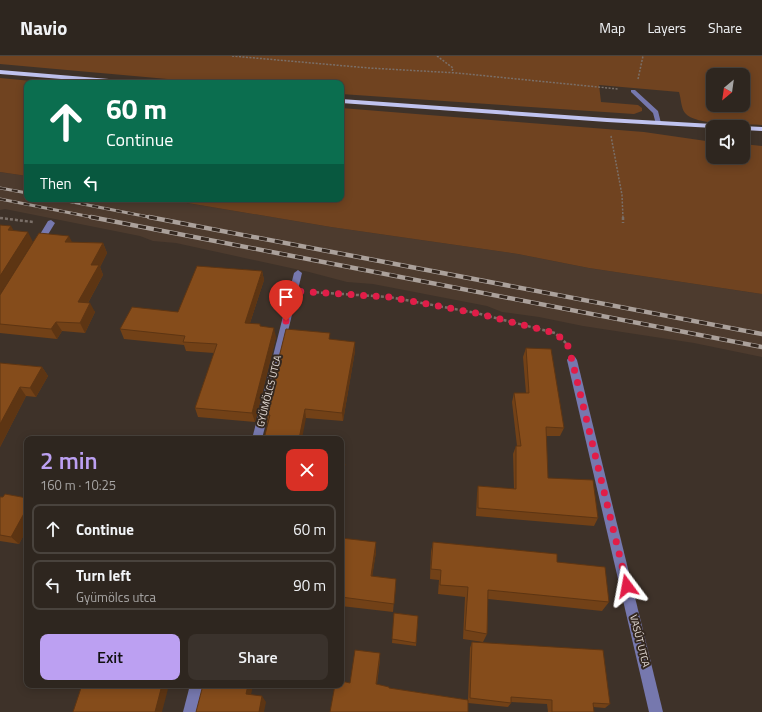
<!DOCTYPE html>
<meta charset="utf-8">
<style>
body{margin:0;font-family:"Titillium Web",sans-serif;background:#3a322c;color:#f1f3f6;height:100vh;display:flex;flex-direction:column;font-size:15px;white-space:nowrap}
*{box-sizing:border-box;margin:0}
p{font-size:13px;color:#a7a5a4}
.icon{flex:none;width:22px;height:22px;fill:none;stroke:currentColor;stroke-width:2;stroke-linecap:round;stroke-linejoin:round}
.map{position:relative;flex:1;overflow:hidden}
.sheet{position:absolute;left:24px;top:380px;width:320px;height:252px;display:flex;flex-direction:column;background:#2e261f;border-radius:8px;box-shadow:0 2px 10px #0003,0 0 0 1px #49433d}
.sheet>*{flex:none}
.hud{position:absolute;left:24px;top:24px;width:320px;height:122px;border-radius:8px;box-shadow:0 2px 10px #0003,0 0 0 1px #49433d;background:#0b6e4f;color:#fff;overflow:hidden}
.needle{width:26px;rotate:209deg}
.tools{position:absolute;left:706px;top:12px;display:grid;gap:8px}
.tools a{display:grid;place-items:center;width:44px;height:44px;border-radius:8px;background:#2e261f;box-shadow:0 2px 10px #0003,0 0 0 1px #49433d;font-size:20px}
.pin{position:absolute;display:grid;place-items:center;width:34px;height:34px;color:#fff;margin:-41px -17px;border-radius:50% 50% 50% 0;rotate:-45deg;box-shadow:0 0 4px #0007}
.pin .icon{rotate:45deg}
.me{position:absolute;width:44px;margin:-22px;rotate:347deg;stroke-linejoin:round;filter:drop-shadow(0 0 3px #0008)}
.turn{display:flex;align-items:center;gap:14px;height:84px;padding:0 16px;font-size:18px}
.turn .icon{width:52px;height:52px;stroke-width:2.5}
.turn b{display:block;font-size:28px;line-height:34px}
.then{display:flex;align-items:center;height:38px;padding:0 16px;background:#0003;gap:8px;font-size:15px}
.round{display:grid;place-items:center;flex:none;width:42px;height:42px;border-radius:8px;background:#3a322c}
.summary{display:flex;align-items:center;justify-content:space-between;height:68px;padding:0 16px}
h1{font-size:24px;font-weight:600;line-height:30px;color:#bca0f2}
.button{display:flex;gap:8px;margin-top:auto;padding:8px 16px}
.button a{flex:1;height:46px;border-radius:8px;background:#bca0f2;color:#111;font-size:16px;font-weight:600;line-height:46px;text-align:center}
.button a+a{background:#3a322c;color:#f1f3f6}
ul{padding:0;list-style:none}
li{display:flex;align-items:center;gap:12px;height:50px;margin:0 8px 6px;padding:0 8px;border:2px solid #49433d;border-radius:8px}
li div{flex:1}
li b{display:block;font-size:15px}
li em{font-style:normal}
header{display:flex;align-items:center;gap:24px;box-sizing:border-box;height:56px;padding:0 20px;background:#2e261f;border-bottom:1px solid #49433d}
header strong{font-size:19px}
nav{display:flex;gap:22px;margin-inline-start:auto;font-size:14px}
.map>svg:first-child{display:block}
.built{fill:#4d3b2e}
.green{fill:#704320;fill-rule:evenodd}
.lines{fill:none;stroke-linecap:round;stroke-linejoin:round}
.path-far1{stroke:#7a6f68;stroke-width:1.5;stroke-dasharray:2 1.5;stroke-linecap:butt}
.path{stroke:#7a6f68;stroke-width:2.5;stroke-dasharray:3 2;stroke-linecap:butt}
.minor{fill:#7678ae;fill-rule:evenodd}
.major{fill:#c0c3ef;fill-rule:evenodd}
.rail-far1-casing{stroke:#aba19b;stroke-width:3}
.rail-casing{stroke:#aba19b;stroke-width:4.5}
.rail-far1{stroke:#342820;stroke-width:2;stroke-dasharray:6;stroke-linecap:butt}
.rail{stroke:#342820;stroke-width:3;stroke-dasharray:8;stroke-linecap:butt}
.wall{fill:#724117}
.shaded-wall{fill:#5d3513}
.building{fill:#854c1b;stroke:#5d3513}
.route{stroke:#e11d48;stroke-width:7;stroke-dasharray:0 12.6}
.labels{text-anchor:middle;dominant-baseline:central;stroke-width:4;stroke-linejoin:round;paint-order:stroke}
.street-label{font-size:10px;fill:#ebe2dd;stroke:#342820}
</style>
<header>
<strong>Navio</strong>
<nav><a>Map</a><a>Layers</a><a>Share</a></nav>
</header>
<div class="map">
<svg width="762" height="656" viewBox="0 0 762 656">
<rect width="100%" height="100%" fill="#3e3229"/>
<!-- built -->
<path class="built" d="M0,116L27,120V143H164L331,171L518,198L589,212L762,238V301L694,287L583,270L539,261L502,256L487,250L373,228L347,226L309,216L176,187L153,185L140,180L5,153L0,154Z"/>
<!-- green -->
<g class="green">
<path d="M0,0H762V69C745,68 695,70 685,57C681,52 681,42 679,36L599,29L601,46L638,49L642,52V55L634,58L341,38V27H212L0,8ZM713,19H743V49H713Z"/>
<path d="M0,22L53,27H27V120L0,116Z"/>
<path d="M341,52L644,76L713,86V101H743V88L762,90V238L589,212L518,198L331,171L164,143H341Z"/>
</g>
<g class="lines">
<!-- path-far1 -->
<g class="path-far1">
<path d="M232,0L369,12L457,17L618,33"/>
<path d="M437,0L453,12L452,16"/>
<path d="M638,23L643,0"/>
<path d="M611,80L622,139L623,162"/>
</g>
<!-- path -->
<g class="path">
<path d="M623,161V167"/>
<path d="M0,162L33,166"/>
<path d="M311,236L389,241L476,257L555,277L567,288"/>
</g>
<!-- minor -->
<g class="minor">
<path d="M631,34H635L658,55L661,67L660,68H656L653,57L631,36Z"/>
<path d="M51,164L55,167L41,190L40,192H34L33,190L48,165Z"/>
<path d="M298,214L302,217L262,383H252L294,217Z"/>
<path d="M572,300L575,301L577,304L663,656H649L567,304L569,301Z"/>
<path d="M190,629H204L197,656H183Z"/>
</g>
<!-- major -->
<g class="major">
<path d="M0,14L133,25L136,27H110L0,18Z"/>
<path d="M341,43L607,62L730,69L733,71L713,72L607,66L341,47Z"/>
<path d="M743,70L762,71V75L743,74V71H740Z"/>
</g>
<!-- rail-far1 casing -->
<g class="rail-far1-casing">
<g id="rail-far1">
<path d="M0,132L27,137"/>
<path d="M0,143L96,162"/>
<path d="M57,143L154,162"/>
</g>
</g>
<!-- rail casing -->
<g class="rail-casing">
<g id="rail">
<path d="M91,161L762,291"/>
<path d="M149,161L762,278"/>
</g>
</g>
<!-- rail-far1 -->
<use href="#rail-far1" class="rail-far1"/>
<!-- rail -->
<use href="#rail" class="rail"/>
</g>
<!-- wall -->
<g class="wall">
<path d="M72,186L103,187L107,197L100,211L103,219L88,247L95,256L85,277L62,275L57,283L0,277V239Z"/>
<path d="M262,215L264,224L250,267L261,270L276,281L255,366L198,361L195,352L214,297L186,295L184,289L124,283L120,273L178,256Z"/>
<path d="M331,283L355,295L343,365L306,362L267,367L265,358Z"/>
<path d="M526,292L564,372L560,380H546L548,422L598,462L594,470L476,460L477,438L478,430L514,433L513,398L516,390H517L512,346L514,337H526L523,301Z"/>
<path d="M0,307L42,311L48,320L36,341L26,340L0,391Z"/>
<path d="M0,441L27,442V473L19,488L0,485Z"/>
<path d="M341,482L376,496L372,520L396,523L393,556L341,550Z"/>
<path d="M433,486L557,506L609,546L602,555L488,543L487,578L483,586L463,583L465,541L438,538L439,524L430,523L431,496Z"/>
<path d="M394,557L418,560L416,590L392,587Z"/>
<path d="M472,586L610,648L605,652L593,651L594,656H548L547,648L511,646V647L508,651L468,647L350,627L380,597V603L377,628L389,632L468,644L470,592Z"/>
</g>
<!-- shaded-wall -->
<g class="shaded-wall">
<path d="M11,170L17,180L8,174Z"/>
<path d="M28,176L33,186L0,239V220Z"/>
<path d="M69,180L74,190L65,186Z"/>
<path d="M103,187L107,197L100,211L103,219L83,256L78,246L91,209Z"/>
<path d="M262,215L264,224L247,276L245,267Z"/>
<path d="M90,247L95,256L85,277L80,267Z"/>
<path d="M56,266L62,275L57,283L51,273Z"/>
<path d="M274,272L276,281L255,366L252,357Z"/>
<path d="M355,286V295L343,365L342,357Z"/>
<path d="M42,311L48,320L36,341L30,332Z"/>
<path d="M20,331L26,340L0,391V368Z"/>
<path d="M305,353L306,362L302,383H299Z"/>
<path d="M345,408V416L341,440V429Z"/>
<path d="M27,452V473L19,488L11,481Z"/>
<path d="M376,486V496L371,529V520Z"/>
<path d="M396,523V532L393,556L394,548Z"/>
<path d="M380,597V603L376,633V628Z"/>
<path d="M162,629H169L162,656H155Z"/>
<path d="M248,629H253L250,644L246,638Z"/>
<path d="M262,640L266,646L264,656H259Z"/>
</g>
<!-- building -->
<g class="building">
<path d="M0,169L11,170L8,174L28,176L0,220Z"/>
<path d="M39,177L69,180L65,186L103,187L91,209H99L78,246L90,247L80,267L56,266L51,273L0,268V239Z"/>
<path d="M197,210L262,215L245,267L260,268V270L274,272L252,357L195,352L217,288L183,286L185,280L120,273L132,251L178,256Z"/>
<path d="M286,273L330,277L329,283L355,286L342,357L305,353L299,383H264L270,359L265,358Z"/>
<path d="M526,292L551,293L564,372L546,371L548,422L593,424L598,462L478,452V430L516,433V390H521L514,337H529Z"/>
<path d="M0,307L42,311L30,332L20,331L0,368Z"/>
<path d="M341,408H345L341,429Z"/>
<path d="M5,438L27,442V452L11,481L0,479V441H3Z"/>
<path d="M341,482L376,486L371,520L396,523L394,548L341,541Z"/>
<path d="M433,486L557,498V506L605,511L609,546L488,534L487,578L465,574L468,531L440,529L441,514L431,513Z"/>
<path d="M394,557L418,560L416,587L392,583Z"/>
<path d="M472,586L603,594L610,648L593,647L594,656H552V644L511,641V647L470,642Z"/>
<path d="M355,594L380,597L376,628L389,631V632L468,644V656H330L335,629H341V625L350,627Z"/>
<path d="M82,629H162L155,656H73Z"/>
<path d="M203,629H248L246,638L262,640L259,656H196Z"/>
</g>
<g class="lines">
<!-- route -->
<path class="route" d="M286,265L294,235L389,241L476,257L555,277L567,287L572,304L627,530"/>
</g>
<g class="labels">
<!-- street labels -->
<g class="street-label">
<text transform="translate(269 335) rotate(-76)">GYÜMÖLCS UTCA</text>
<text transform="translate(640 585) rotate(76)">VASÚT UTCA</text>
</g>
</g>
</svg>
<div class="tools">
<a><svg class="needle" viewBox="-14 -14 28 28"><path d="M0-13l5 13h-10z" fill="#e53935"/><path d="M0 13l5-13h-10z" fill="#a7a5a4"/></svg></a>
<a><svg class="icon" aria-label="sound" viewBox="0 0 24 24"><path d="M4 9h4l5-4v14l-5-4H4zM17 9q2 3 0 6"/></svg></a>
</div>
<div class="pin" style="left:286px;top:265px;background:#d93025"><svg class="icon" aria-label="arrive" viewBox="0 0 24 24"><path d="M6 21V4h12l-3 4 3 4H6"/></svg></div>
<svg class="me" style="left:627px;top:530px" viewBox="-20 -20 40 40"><path d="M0-17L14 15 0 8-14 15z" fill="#e11d48" stroke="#fff" stroke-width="4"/></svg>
<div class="hud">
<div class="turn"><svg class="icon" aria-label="ahead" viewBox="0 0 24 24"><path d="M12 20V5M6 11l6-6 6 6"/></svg><div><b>60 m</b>Continue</div></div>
<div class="then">Then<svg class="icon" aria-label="left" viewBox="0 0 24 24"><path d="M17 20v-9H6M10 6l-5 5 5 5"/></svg></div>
</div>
<section class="sheet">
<div class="summary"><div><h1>2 min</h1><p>160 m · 10:25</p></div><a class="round" style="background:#d93025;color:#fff"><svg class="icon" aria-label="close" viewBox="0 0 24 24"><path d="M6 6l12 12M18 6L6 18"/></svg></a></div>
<ul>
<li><svg class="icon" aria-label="ahead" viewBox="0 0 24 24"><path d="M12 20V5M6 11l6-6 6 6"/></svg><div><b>Continue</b></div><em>60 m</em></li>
<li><svg class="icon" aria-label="left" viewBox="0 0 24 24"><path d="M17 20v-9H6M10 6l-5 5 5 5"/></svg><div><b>Turn left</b><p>Gyümölcs utca</p></div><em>90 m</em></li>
</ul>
<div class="button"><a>Exit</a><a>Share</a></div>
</section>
</div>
